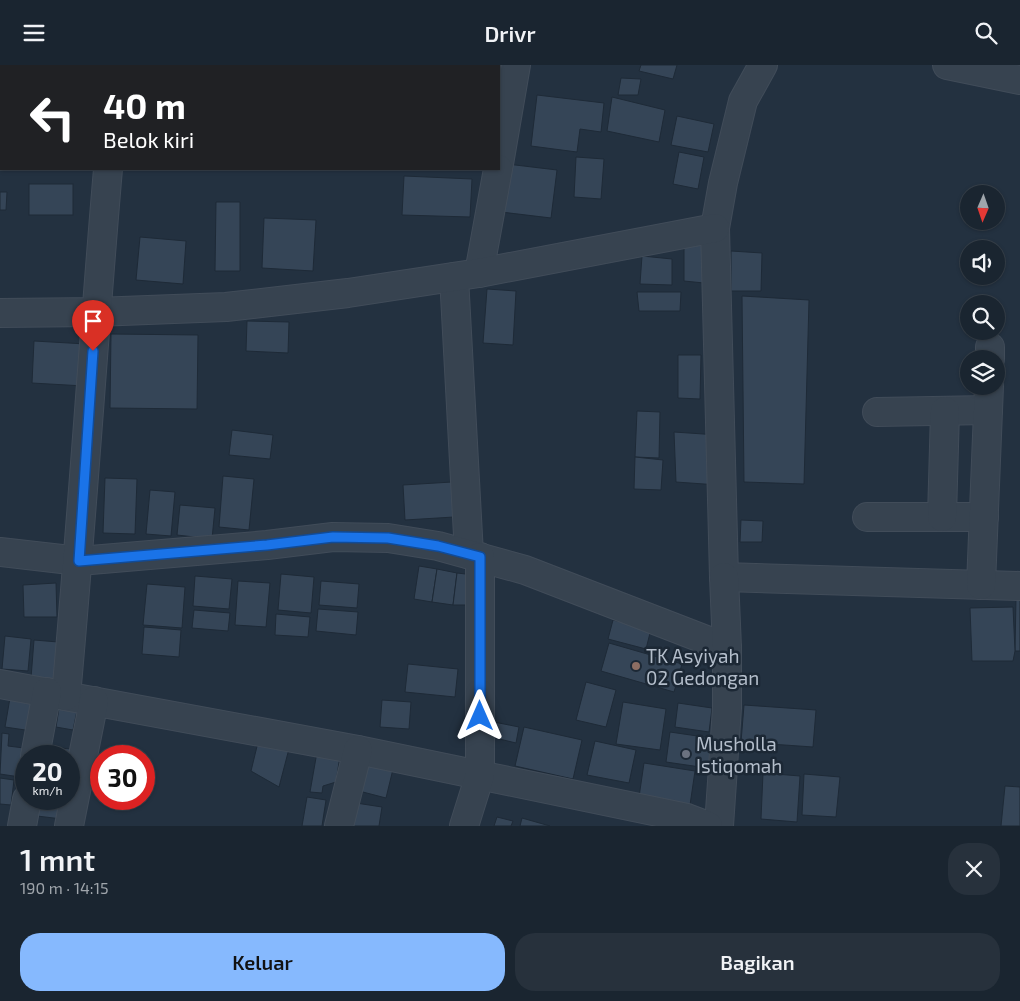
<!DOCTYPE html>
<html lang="id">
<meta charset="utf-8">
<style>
body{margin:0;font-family:"Exo 2",sans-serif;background:#27313c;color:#f1f3f6;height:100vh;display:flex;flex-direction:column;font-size:19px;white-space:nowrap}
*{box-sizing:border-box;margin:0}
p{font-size:16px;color:#9fa5ab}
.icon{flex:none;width:28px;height:28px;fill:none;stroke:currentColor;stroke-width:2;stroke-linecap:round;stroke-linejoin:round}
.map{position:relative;height:761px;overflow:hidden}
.details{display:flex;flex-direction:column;background:#1a2530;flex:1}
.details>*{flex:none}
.hud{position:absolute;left:0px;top:0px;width:500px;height:105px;box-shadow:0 1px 4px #0004,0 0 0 1px #38424c;background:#202124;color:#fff;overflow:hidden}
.needle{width:32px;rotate:182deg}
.tools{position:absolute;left:960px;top:120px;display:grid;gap:10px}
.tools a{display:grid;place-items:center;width:45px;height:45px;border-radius:50%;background:#1a2530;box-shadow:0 1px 4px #0004,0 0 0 1px #38424c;font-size:25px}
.speed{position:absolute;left:15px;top:680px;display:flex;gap:10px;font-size:25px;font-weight:700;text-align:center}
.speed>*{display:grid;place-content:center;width:65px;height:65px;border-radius:50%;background:#1a2530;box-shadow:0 1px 4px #0004,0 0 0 1px #38424c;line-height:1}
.speed small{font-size:12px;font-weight:400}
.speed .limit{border:8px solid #d22;background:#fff;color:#111}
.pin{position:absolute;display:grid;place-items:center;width:42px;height:42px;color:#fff;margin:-51px -21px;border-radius:50% 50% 50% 0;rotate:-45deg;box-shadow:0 0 5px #0007}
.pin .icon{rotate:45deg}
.me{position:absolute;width:55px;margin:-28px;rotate:0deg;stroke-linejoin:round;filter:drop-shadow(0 0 4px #0008)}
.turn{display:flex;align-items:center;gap:18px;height:105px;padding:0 20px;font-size:22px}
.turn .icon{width:65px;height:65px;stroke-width:2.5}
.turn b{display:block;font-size:35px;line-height:42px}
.round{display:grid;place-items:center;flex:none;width:52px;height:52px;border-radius:20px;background:#27313c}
.headline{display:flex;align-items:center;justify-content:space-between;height:85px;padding:0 20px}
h1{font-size:30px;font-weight:600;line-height:38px}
.cta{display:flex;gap:10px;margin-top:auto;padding:10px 20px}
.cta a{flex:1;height:58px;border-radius:20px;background:#86b9fe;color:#111;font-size:20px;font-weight:600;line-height:58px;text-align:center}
.cta a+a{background:#27313c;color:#f1f3f6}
header{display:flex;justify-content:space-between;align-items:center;height:65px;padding:0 20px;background:#1a2530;font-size:22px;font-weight:600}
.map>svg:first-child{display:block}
.building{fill:#354557;stroke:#1e2a37}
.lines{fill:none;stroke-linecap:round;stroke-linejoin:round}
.minor-casing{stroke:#414c59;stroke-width:30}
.minor{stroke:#374350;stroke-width:28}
.route-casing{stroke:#114b97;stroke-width:12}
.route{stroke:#1a73e8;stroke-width:9}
.education-dot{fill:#8d6e63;stroke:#1c2835;stroke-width:2}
.worship-dot{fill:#6b7280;stroke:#1c2835;stroke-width:2}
.labels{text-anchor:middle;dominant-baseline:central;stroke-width:5;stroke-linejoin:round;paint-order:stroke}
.poi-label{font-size:19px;fill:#b4becb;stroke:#1c2835;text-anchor:start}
</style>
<header><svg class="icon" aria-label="menu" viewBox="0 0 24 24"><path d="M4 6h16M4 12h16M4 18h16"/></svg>Drivr<svg class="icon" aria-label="search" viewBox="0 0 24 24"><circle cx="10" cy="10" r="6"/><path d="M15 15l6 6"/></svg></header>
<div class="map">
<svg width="1020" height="761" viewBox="0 0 1020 761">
<rect width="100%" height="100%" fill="#233140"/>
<!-- building -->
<g class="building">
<path d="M641,0H677L673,14L639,6Z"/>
<path d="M621,13L641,14L638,30H618Z"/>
<path d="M537,30L604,38L601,67L580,64L577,87L531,81Z"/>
<path d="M612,32L665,45L659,77L607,66Z"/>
<path d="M677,51L714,59L708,87L671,80Z"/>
<path d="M679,87L704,92L698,124L673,119Z"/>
<path d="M576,92L604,94L601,134L574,132Z"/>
<path d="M507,99L557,105L551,153L501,147Z"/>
<path d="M404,111L472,114L470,152L402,150Z"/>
<rect x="29" y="119" width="44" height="31"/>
<path d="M0,127H7L6,145H0Z"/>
<path d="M216,137H240V206H215Z"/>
<path d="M264,153L316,155L313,206L262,203Z"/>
<path d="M140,172L186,176L183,219L136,215Z"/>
<path d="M684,177H705L704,218L684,216Z"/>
<path d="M731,186L762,188L761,226H731Z"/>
<path d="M642,191L672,194V220L640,219Z"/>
<path d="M487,224L516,226L513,280L483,278Z"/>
<path d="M637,227H681L680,246H639Z"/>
<path d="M742,231L809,235L804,419L744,417Z"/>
<path d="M247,256L289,257L288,288L246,286Z"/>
<path d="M111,269L198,270L197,344L110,343Z"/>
<path d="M34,276L86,279L84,321L32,318Z"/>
<path d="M678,290H701L700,334L678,333Z"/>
<path d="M637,346L660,347L659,393L635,392Z"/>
<path d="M232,365L273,370L270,394L229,390Z"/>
<path d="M674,367L718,370V420L676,417Z"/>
<path d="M635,392L663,395L661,425L634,424Z"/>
<path d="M223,411L254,414L249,465L219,462Z"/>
<path d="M105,413L137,414L135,469L103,468Z"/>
<path d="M452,417L454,452L405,455L403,420Z"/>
<path d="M150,425L175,427L171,471L146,469Z"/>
<path d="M180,440L215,443L212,474L177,470Z"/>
<path d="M741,455L763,456L762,477H740Z"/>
<path d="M419,501L437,504L432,537L414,534Z"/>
<path d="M437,504L457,508L453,540L432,537Z"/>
<path d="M457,508L474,510L472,540H453Z"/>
<path d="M281,509L314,512L311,548L278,545Z"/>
<path d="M195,511L232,514L229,544L193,541Z"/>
<path d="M238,516L270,518L266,562L235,560Z"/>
<path d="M321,516L359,519L357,543L319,540Z"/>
<path d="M56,518L57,552H24L23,520Z"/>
<path d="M147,519L185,522L182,563L143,560Z"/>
<path d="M1016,532H1020V586H1015Z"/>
<path d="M1013,542L1015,586L1013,596H972L970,543Z"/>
<path d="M318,544L358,547L356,570L316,566Z"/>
<path d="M194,545L230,548L228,566L192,563Z"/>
<path d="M276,549L310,552L308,572L275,570Z"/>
<path d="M613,555L651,564L646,584L608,574Z"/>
<path d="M144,562L181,565L179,592L142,589Z"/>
<path d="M5,571L31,574L28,606L2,604Z"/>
<path d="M34,575L70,578L66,616L31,613Z"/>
<path d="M609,578L682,599L674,627L601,606Z"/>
<path d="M408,599L458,604L455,632L405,627Z"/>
<path d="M586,617L616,625L606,662L576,655Z"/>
<path d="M11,627L38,632L32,666L5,662Z"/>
<path d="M382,635L411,637L409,664L380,662Z"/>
<path d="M60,637L78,641L73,665L56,662Z"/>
<path d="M623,637L666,644L660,685L616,679Z"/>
<path d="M678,638L712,643L709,667L675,662Z"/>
<path d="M744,640L816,645L813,682L741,677Z"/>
<path d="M494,657L519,662L516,678L491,672Z"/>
<path d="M524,662L582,675L573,714L515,701Z"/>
<path d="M670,667L718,674L714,704L666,697Z"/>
<path d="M2,668L9,669L8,681L24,683L20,712L0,709Z"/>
<path d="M259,673L290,680L279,722L251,706Z"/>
<path d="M595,676L636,685L629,718L587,710Z"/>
<path d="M48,682L71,684L69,715V691H47Z"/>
<path d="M317,687L340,691L336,717L323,721L322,728L310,727Z"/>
<path d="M368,693L394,700L386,733L359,726Z"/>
<path d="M644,698L695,706L690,740L639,732Z"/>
<path d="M763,708L800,711L797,757L761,754Z"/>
<path d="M804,709L840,712L836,752L802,750Z"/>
<path d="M0,713L14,715L11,740L0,739Z"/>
<path d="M1005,721L1020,722V761H1001Z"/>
<path d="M307,732L326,735L322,761H302Z"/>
<path d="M39,734H65L62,754L37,751Z"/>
<path d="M356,738L382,742L379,761H353Z"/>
<path d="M497,752L513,756L511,761H494Z"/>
<path d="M522,753L550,761H520Z"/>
</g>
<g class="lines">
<!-- minor casing -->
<g class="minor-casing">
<g id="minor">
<path d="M90,0L108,1"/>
<path d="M763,0L743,36L723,118L715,163L724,512L1020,521"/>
<path d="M947,0L1020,15"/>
<path d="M499,99L516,0"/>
<path d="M479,208L498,104"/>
<path d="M454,212L469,489"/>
<path d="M0,248L96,247L226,242L348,228L479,208L715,163"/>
<path d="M990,294V282"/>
<path d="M877,347L988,345"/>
<path d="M867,452H984"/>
<path d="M942,452L945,346"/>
<path d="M0,487L79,496L267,480L333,472L388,473L438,481L525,505L727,583V643L719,761"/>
<path d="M724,512L727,583"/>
<path d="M981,520L989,321"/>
<path d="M0,619L358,685L687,753L708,761"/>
<path d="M66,631C82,455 93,279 108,104"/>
<path d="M35,691L47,627"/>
<path d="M22,761L27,734"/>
<path d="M69,761L94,636"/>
<path d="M339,761L358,685"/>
<path d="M464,761L480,710V492"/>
</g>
</g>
<!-- minor -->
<use href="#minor" class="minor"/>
</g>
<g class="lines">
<!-- route casing -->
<g class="route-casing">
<path id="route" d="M93,286L79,496L267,480L333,472L388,473L438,481L480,492V651"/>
</g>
<!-- route -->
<use href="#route" class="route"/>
</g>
<!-- markers -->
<circle class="education-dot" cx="636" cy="601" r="5"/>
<circle class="worship-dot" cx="686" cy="689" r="5"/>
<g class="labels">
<!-- poi labels -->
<g class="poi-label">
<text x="646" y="590">TK Asyiyah<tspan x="646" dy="22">02 Gedongan</tspan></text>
<text x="696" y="678">Musholla<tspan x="696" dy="22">Istiqomah</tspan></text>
</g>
</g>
</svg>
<div class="tools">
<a><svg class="needle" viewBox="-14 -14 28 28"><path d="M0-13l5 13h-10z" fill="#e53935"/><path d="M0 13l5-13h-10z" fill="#9fa5ab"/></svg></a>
<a><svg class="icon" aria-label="sound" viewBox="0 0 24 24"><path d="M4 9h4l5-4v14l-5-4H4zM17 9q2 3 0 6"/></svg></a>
<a><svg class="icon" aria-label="search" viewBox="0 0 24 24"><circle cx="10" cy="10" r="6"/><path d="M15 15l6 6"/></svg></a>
<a><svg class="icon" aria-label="layers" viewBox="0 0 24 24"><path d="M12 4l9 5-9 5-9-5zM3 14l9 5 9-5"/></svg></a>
</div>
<div class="speed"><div>20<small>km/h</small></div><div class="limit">30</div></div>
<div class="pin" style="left:93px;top:286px;background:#d93025"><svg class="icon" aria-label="arrive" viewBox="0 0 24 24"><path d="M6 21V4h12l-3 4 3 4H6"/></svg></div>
<svg class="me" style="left:480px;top:651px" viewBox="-20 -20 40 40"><path d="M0-17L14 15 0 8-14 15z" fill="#1a73e8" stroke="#fff" stroke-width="4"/></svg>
<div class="hud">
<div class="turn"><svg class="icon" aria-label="left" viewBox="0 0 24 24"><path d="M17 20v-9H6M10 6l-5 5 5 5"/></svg><div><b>40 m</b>Belok kiri</div></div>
</div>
</div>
<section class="details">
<div class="headline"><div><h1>1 mnt</h1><p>190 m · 14:15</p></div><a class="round"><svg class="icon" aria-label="close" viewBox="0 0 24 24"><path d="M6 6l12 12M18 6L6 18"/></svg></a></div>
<div class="cta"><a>Keluar</a><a>Bagikan</a></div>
</section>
